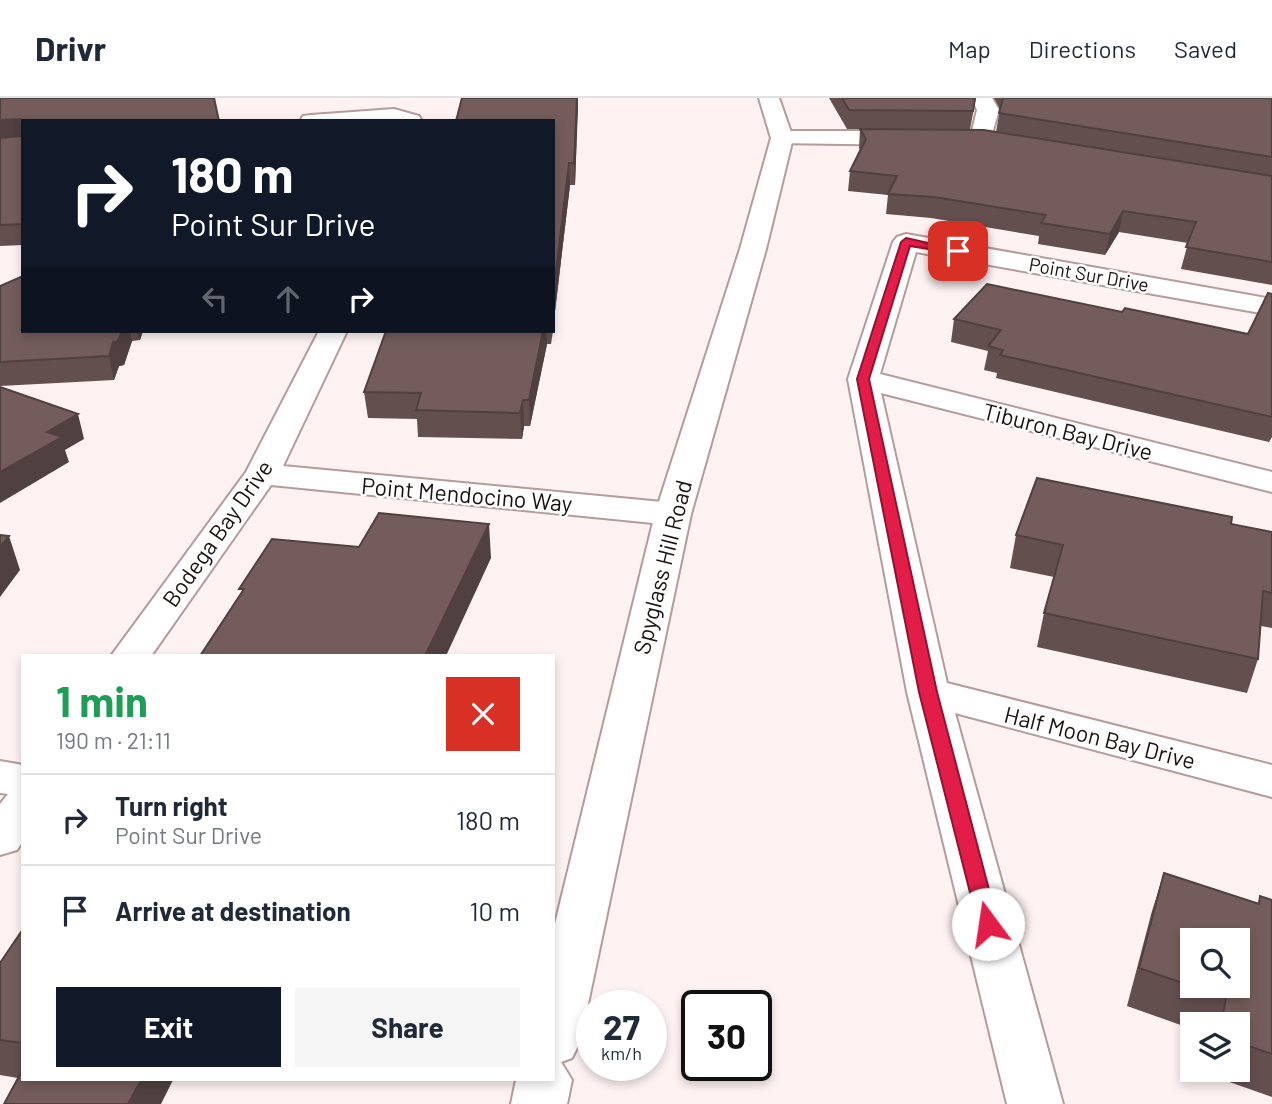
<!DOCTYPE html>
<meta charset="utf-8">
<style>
body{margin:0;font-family:Barlow,sans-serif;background:#f6f6f7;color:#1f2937;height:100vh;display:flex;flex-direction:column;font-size:26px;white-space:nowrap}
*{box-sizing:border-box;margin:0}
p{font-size:23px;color:#747a83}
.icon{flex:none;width:38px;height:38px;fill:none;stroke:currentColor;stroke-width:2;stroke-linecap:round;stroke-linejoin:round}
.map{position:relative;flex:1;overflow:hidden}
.details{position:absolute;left:21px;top:556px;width:534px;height:427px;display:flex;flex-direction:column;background:#fff;border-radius:0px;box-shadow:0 4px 10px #0003}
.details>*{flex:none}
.guide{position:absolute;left:21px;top:21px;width:534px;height:214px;border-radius:0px;box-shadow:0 4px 10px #0003;background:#111827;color:#fff;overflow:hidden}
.fabs{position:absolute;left:1180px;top:830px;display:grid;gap:14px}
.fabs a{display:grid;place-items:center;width:70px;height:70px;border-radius:0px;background:#fff;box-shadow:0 4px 10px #0003;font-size:35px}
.speed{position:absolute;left:576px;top:892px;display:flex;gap:14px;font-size:35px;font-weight:700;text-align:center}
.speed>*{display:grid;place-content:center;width:91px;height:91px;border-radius:50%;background:#fff;box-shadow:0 4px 10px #0003;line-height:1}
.speed small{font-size:18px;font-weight:400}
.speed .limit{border:4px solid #111;border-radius:10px;background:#fff;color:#111}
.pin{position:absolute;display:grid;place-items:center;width:60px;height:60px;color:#fff;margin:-30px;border-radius:14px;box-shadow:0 4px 10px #0006}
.me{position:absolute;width:77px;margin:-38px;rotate:346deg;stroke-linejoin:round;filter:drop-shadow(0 0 5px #0008)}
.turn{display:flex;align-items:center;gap:24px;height:147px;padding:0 35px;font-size:32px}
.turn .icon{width:91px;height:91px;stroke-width:2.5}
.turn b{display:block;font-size:49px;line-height:60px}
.lanes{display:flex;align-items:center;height:66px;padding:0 35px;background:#0003;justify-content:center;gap:35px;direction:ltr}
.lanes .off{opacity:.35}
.round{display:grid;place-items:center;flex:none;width:74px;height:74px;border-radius:0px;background:#f6f6f7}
.summary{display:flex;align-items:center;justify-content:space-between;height:119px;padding:0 35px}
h1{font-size:42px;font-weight:700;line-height:52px;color:#1e9e55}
.action{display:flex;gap:14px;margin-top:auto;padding:14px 35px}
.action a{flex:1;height:80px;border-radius:0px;background:#111827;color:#fff;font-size:28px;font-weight:700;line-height:80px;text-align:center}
.action a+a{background:#f6f6f7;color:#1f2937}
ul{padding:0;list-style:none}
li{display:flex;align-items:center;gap:21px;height:91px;padding:0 35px;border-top:2px solid #e0e1e3}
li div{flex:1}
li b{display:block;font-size:26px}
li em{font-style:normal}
header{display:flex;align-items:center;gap:42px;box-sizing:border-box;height:98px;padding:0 35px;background:#fff;border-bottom:2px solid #e0e1e3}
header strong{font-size:33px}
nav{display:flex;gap:38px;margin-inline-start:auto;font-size:24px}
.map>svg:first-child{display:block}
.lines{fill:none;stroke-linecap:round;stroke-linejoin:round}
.minor-casing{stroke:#b69b9b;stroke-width:4}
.secondary-casing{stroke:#b69b9b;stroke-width:4}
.minor{fill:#fff;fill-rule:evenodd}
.secondary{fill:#fff;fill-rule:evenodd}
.wall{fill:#644f4f}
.shaded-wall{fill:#514040}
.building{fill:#745c5c;stroke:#514040;stroke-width:2;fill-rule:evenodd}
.route{fill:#e11d48;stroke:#92132f;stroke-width:2}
.labels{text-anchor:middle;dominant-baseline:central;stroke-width:5;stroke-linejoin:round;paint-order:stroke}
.far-street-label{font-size:19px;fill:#1b1111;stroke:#fff}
.street-label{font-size:23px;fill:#1b1111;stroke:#fff}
</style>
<header>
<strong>Drivr</strong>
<nav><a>Map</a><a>Directions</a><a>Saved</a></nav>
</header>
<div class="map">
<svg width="1272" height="1006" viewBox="0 0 1272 1006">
<rect width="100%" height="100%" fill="#fef2f2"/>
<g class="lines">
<!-- minor casing -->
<g class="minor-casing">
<g id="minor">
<path d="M972,0H992L999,12L989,46H973L970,41L977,12Z"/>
<path d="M394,11L419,18L422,23H300L303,18L311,17Z"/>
<path d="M782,33H913L921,35L924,40L921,45L913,47L774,45L771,40L774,35Z"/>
<path d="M906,136L1272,201V217L916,154L880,276L1272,374V394L881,295L947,585L1272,667V699L955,615L1063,1006H1007L907,594L848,281L893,144L897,139Z"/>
<path d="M319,233H347L283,368L673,405L686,408L691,416L686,424L673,427L271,387L151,558H111L246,374Z"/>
<path d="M0,663L23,667V743L17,752L0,757V706L8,696L0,695Z"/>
</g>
</g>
<!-- secondary casing -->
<g class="secondary-casing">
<path id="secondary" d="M759,0H779L793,40L766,151L691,416L580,944L572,960L561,964L572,982L567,1006H511L516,982H553V834L655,416L740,151L771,40Z"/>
</g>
<!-- minor -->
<use href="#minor" class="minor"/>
<!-- secondary -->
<use href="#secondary" class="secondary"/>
</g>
<!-- wall -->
<g class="wall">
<path d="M0,0L23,23V147L0,148Z"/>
<path d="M462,0H578L575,87H570L553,230V23Z"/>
<path d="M829,0H976L970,31H847Z"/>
<path d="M994,0H1272V187L1181,171L1188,145L1119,134L1105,157L1038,146L1039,138L931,120L886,116L888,97L848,93L850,73L860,53L859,50L860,31L996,34L1000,11Z"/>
<path d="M0,188L23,233H143L140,242L132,243L124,267L119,268L114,282L0,288Z"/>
<path d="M1272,196V339L1269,344L996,280L997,275L984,272L988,253L951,244L954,221L1122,214L1248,236Z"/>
<path d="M386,233H553L551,246H547L530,328H524L522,341L418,339L417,321L368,320L364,294Z"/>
<path d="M1231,426L1272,434V530L1261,528L1258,561L1247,595L1037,549L1044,515L1054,479L1010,470L1016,437Z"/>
<path d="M1164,775L1258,805L1260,798L1272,802V999L1204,975L1205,971H1237V926H1192V931L1127,908L1152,813Z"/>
<path d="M23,834V982L18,980L0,977V865Z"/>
</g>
<!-- shaded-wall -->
<g class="shaded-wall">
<path d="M577,0L578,10L575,87L574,65Z"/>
<path d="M20,21L23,40L0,42V22Z"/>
<path d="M569,65L570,87L553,230V198Z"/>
<path d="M1123,113L1119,134L1105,157L1110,136Z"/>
<path d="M122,233H130L132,243L124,267L119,268L114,282L109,258L113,244Z"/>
<path d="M137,233H143L140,242Z"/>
<path d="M543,233H546L547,246L530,328L529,302Z"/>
<path d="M523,302L524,328L522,341L520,315Z"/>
<path d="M78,316L84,341L65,352L69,364L0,405V374L47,334Z"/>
<path d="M489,426L491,460L446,558H425Z"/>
<path d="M9,438L20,472L0,499V449Z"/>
<path d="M141,982H173L161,1006H128Z"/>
</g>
<!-- building -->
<g class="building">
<path d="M0,0H214L219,23H23V126L0,127V40L20,38V21L0,22Z"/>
<path d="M462,0H577L574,65H569L553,198V23H456Z"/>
<path d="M842,0H975L973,13L849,12Z"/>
<path d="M1003,0H1272V59L999,15Z"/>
<path d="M860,31L984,32L1272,78V164L1186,149L1196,124L1123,113L1110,136L1041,125L1046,117L934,99L888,96L897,78L850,73L866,41Z"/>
<path d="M23,178V233H122L118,243L113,244L109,258L0,264V188Z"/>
<path d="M987,186L1122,214L1125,210L1248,236L1268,195L1272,196V319L1000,257L1003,252L988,248L1001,232L954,221Z"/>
<path d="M386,233H543L529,302H523L520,315L416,312L421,295L364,294Z"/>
<path d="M0,289L78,316L47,334L62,339L0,374Z"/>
<path d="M1037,380L1232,419L1231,426L1272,434V495L1263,493L1258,561L1044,515L1063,447L1016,437Z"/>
<path d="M379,415L489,426L425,558H200L244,491H239L272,441L359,449Z"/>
<path d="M0,437L9,438L0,449Z"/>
<path d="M1164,775L1259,806L1260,798L1272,802V956L1237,944V926H1221L1226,900L1139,870ZM1192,842H1237V887H1192Z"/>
<path d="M21,834H23V945L0,942V865Z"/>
<path d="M23,971V982H141L128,1006H4Z"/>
</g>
<!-- route -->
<path class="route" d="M906,140L964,153L958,156L910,148L869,281L937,594L998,826L995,832L988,834L981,832L978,826L919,594L857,281L901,144Z"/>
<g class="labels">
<!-- far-street labels -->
<g class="far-street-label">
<text transform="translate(1089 176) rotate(10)">Point Sur Drive</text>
</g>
<!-- street labels -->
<g class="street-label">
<text transform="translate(1068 333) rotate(14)">Tiburon Bay Drive</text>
<text transform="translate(467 396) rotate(5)">Point Mendocino Way</text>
<text transform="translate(217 435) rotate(-55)">Bodega Bay Drive</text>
<text transform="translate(662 469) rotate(-76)">Spyglass Hill Road</text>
<text transform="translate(1100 639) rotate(14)">Half Moon Bay Drive</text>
</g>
</g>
</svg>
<div class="fabs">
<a><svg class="icon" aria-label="search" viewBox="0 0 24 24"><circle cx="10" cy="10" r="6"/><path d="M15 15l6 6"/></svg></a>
<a><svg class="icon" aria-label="layers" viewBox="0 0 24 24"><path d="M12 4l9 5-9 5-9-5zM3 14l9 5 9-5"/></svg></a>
</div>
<div class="speed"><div>27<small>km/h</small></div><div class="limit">30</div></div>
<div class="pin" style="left:958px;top:153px;background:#d93025"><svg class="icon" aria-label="arrive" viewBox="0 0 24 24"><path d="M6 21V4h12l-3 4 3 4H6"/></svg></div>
<svg class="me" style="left:988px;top:826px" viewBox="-20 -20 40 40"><circle r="19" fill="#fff"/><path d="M0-13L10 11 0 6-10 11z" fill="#e11d48"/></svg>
<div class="guide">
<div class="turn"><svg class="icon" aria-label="right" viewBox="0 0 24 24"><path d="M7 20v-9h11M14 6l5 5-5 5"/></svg><div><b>180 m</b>Point Sur Drive</div></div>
<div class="lanes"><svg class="icon off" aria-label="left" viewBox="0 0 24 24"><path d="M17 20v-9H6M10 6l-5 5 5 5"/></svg><svg class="icon off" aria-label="ahead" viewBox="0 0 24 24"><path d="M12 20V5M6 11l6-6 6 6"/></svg><svg class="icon" aria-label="right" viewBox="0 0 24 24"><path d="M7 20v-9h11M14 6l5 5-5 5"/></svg></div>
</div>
<section class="details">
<div class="summary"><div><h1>1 min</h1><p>190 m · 21:11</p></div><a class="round" style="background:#d93025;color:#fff"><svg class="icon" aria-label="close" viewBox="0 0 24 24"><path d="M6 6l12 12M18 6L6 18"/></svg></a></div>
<ul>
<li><svg class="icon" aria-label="right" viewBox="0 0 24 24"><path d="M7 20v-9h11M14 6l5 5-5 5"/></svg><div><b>Turn right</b><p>Point Sur Drive</p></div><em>180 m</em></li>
<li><svg class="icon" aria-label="arrive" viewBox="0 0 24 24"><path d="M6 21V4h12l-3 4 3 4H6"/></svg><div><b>Arrive at destination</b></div><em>10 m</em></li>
</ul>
<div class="action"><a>Exit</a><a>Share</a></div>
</section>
</div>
